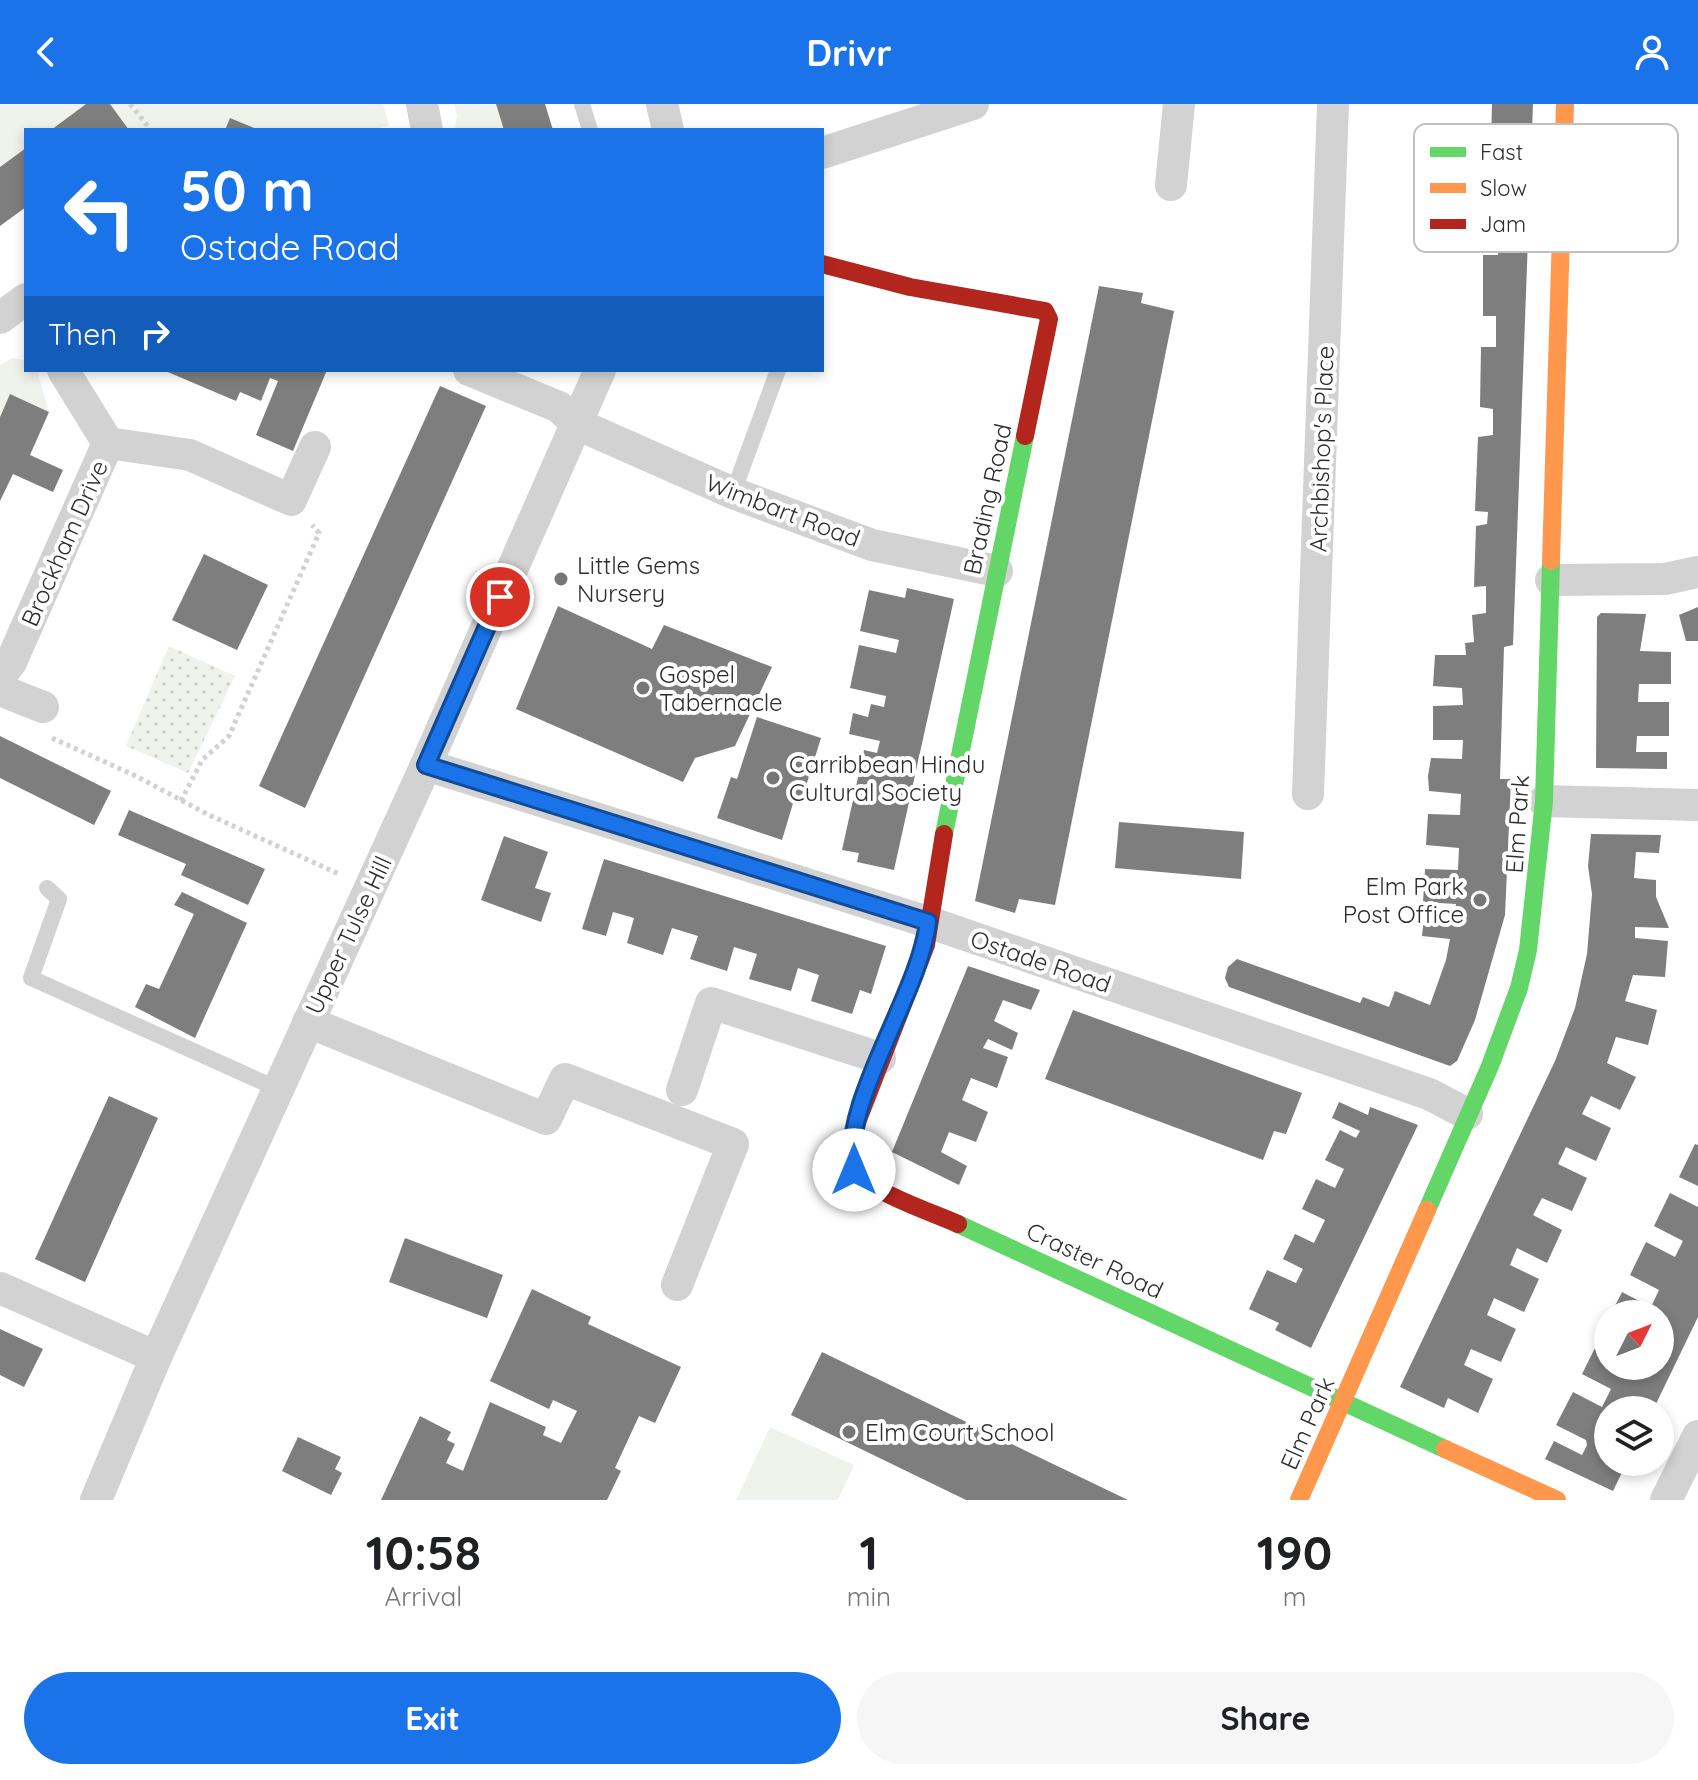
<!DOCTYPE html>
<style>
body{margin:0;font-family:Quicksand,sans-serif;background:#f6f6f6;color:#202124;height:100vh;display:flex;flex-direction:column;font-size:30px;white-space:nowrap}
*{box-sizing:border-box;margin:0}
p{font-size:26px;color:#757577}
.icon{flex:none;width:44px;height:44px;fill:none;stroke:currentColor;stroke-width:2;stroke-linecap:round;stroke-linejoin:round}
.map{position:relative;height:1396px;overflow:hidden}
.panel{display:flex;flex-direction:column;background:#fff;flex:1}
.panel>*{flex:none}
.top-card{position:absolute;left:24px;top:24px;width:800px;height:244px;border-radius:0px;box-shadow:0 4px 12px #0003;background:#1a73e8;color:#fff;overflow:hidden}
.needle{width:52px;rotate:48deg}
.controls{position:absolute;left:1594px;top:1196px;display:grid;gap:16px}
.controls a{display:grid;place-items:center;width:80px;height:80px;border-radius:50%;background:#fff;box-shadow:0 4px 12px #0003;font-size:40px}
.pin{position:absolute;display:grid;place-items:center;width:68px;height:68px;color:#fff;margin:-34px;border:4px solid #fff;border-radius:50%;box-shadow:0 2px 8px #0007}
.me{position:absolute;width:88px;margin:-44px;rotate:0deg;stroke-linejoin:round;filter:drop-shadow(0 0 6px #0008)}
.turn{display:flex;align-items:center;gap:28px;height:168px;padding:0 24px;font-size:36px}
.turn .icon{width:104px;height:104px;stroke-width:2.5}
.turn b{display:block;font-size:56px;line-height:68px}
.then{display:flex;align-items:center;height:76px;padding:0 24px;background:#0003;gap:16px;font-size:30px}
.eta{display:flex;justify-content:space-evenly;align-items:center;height:136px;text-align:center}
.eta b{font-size:48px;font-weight:700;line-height:56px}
.action{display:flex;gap:16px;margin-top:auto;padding:16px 24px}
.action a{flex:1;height:92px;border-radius:48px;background:#1a73e8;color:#fff;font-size:32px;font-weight:700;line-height:92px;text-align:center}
.action a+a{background:#f6f6f6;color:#202124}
header{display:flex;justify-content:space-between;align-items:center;height:104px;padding:0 24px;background:#1a73e8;color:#fff;font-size:36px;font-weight:700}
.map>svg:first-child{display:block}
.grass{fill:#f0f3eb}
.park{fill:url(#park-dots)}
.building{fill:#7e7e7e}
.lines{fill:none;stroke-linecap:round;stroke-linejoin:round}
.path{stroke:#d2d2d2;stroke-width:5;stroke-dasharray:4 4;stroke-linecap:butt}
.lane{stroke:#d2d2d2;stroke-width:16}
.street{stroke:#d2d2d2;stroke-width:32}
.fast{stroke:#63d668;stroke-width:18}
.slow{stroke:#ff974d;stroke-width:18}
.jam{stroke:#b3261e;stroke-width:18}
.route-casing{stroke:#114b97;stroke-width:20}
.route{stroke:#1a73e8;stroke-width:14}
.poi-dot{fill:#767676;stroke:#fff;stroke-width:3}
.labels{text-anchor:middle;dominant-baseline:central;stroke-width:8;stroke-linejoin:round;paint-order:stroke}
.street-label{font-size:24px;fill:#2d2d2d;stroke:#fff}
.poi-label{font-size:24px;fill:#2d2d2d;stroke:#fff;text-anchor:start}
.key{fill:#fff;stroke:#c0c0c0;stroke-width:2}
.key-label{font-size:22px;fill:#2d2d2d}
</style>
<header><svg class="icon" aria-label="back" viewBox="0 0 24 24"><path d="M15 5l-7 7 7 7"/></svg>Drivr<svg class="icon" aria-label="person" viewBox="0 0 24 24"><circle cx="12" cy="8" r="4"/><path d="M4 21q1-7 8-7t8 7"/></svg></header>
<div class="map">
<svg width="1698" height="1396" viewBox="0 0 1698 1396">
<defs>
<pattern id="park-dots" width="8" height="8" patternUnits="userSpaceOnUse" patternTransform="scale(2)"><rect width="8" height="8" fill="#f0f3eb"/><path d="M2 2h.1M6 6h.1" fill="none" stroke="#ced1ca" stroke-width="1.8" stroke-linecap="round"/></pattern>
</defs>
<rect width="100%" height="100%" fill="#fff"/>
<!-- grass -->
<g class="grass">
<path d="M0,0H86L51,26H26V44L0,63Z"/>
<path d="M110,0H383L389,21L376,26H259L230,14L225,26H129Z"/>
<path d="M454,0H496L504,26H455L457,11Z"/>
<path d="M12,254L26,256V266H37L49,308L10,291L0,311V261Z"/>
<path d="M770,1323L854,1361L838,1396H736Z"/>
</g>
<!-- park -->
<path class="park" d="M169,542L235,572L188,669L126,642Z"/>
<!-- building -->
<g class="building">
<path d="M86,0H110L129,26H51Z"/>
<path d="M496,0H545L553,26H504Z"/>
<path d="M1492,0H1533L1513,541L1504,543L1500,675H1511L1505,811L1475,916L1457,957L1450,962L1229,883L1225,874L1228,863L1237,855L1360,899L1363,893L1389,903L1395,887L1430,901L1446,856L1450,835L1422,832L1424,814L1453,818L1456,800L1423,798L1425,765L1458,766L1459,744L1426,741L1428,710L1460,711L1461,690L1429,687L1428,672L1431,654L1462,655L1463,636H1433V602L1463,601L1462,584L1433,582L1435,551H1466L1465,539L1474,538L1472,511L1486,509V482L1474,483L1476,422L1487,420L1488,408L1475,407L1478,333L1493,331V305L1480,303L1481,243H1496V212H1483V151H1498L1500,124L1486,123L1488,62L1502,63V36H1491Z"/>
<path d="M230,14L259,26H225Z"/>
<path d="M26,44V103L0,122V63Z"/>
<path d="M1099,182L1143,189L1141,199L1174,207L1055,801L1019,795L1015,809L975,797Z"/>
<path d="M163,266H327L293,347L256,331L278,277L270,274L261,297L240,288L236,297Z"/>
<path d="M440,282L486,302L305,704L259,682Z"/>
<path d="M10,290L49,308L30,351L63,366L53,388L13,370L0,397V313Z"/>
<path d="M204,450L268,481L237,546L172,516Z"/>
<path d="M907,484L954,495L894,766L857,758L859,749L842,746L864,646L877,649L880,637L849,630L853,609L868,613L871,600L884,603L886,592L850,584L859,541L896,549L899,536L860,527L869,486L905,494Z"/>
<path d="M558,502L652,545L664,521L772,563L735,642L695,654L683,678L516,605Z"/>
<path d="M1698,503V537H1686L1679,511Z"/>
<path d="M1601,509L1646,510L1640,547L1671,548V580H1639L1638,598H1669V632H1637L1636,648H1667V665L1596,664L1597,513Z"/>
<path d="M757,613L821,634L801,698L794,696L782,736L717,714L731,673L737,675Z"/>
<path d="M0,632L111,687L94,721L0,674Z"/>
<path d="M129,706L265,765L248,801L181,771L186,760L118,731Z"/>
<path d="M1119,718L1244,728L1241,775L1115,764Z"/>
<path d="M1591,730L1661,731L1659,749L1636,748L1634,774L1656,776V793L1669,824L1635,823V834L1668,837L1665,873L1633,871L1625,897L1657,906L1648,941L1616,933L1607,959L1636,973L1620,1006L1591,992L1582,1010L1611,1024L1596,1057L1566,1043L1558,1060L1587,1074L1572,1107L1542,1094L1533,1111L1562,1126L1547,1159L1517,1144L1510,1161L1539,1175L1524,1208L1494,1194L1487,1211L1516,1225L1501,1258L1471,1245L1464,1261L1493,1275L1478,1309L1448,1294L1444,1304L1400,1283L1555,957L1575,904L1587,850L1592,790L1588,762Z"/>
<path d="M504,732L548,748L535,784L551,789L541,818L481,796Z"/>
<path d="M604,755L886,842L871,890L860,886L852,910L811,897L819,871L798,864L791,887L749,875L757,850L734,843L727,867L690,855L698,832L672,824L663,851L627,839L634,814L613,808L606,832L582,825Z"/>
<path d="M182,788L247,819L195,934L135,903L146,880L159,885L194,810L174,801Z"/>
<path d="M968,862L1040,886L1031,906L1003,896L994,917L1018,929L1012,946L988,935L983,944L1008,953L997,984L971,974L962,996L988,1008L976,1038L949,1028L941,1048L967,1062L959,1081L892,1048Z"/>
<path d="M1073,906L1302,989L1286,1030L1274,1027L1263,1056L1045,975Z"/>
<path d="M109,992L158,1014L85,1178L35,1155Z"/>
<path d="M1339,998L1368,1011L1370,1003L1418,1021L1311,1244L1275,1226L1279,1219L1249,1205L1267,1166L1296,1179L1303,1165L1283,1155L1295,1130L1314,1139L1325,1116L1302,1105L1316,1075L1335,1084L1344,1065L1325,1056L1340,1026L1356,1034L1360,1027L1332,1014Z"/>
<path d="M1695,1040L1698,1041V1082L1679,1073Z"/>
<path d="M1670,1089L1698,1103V1213L1653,1306H1608V1358H1627L1613,1387L1545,1355L1554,1337L1582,1351L1587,1341L1586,1336L1556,1321L1573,1288L1602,1303L1611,1285L1582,1270L1598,1238L1608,1243V1262H1660V1210H1611L1622,1188L1651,1203L1659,1186L1630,1171L1646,1138L1675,1153L1683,1137L1654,1122Z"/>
<path d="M405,1134L503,1171L487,1214L389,1178Z"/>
<path d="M532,1185L591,1213L588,1220L681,1263L655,1319L639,1312L615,1364L621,1367L607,1396H381L420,1312L451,1328L447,1336L455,1340L446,1359L463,1367L490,1298L546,1323L543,1331L561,1339L577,1307L553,1296L549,1305L490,1277Z"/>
<path d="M0,1225L43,1245L24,1283L0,1271Z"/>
<path d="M822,1248L1024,1346L1128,1396H966L791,1311Z"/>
<path d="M298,1333L341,1353L335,1365L342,1369L331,1391L282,1367Z"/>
</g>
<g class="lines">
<!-- path -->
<g class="path">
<path d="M130,0L151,26"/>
<path d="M52,634L136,672L207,710L339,770"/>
<path d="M181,697L202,656L229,632L319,429L312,421"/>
</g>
<!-- lane -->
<g class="lane">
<path d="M582,0L590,26"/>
<path d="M733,389L778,266"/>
<path d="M47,784L59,795L31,874L278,985"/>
</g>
<!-- street -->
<g class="street">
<path d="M422,0L427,26"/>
<path d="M662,0L668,26"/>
<path d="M822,49L973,0"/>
<path d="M1171,81L1179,0"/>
<path d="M0,214L26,195"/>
<path d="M469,266L559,303L577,320L733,389L872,441L997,467"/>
<path d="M108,339L190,351L291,396L315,343"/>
<path d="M1551,476L1665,475L1698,468"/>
<path d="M0,572L11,558L108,339L63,266"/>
<path d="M0,586L43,603"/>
<path d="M426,661L928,818L1429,990L1467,1010"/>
<path d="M1308,690L1333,0"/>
<path d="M1544,697L1698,701"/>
<path d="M308,918L546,1015L565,975L733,1040L677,1181"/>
<path d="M682,986L711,899L880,954"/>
<path d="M0,1184L156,1253"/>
<path d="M96,1396L156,1253L426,661L600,266"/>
<path d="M1666,1396L1698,1332"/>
</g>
<!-- fast -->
<g class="fast">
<path d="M944,730L1025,332"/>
<path d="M1427,1106L1490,962L1519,884L1528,846L1544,697L1551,457"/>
<path d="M958,1120L1445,1345"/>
</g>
<!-- slow -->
<g class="slow">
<path d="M1551,457L1565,0"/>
<path d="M1445,1345L1557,1396"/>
<path d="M1299,1396L1427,1106"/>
</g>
<!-- jam -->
<g class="jam">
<path d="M822,160L910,183L1045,207L1049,215L1025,332"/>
<path d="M944,730L926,841L852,1031C851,1044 850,1057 858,1068C872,1089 934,1109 958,1120"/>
</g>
</g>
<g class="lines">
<!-- route casing -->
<g class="route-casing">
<path id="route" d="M500,493L426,661L928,818C920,890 839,1001 854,1066"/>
</g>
<!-- route -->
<use href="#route" class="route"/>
</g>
<!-- markers -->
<g class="poi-dot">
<circle cx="561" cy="475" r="8"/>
<circle cx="643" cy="584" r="8"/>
<circle cx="773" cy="674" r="8"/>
<circle cx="1480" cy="796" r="8"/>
<circle cx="849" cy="1328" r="8"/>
</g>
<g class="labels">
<!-- street labels -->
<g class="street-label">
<text transform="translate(1321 345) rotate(-88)">Archbishop's Place</text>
<text transform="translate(987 395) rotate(-78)">Brading Road</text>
<text transform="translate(783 406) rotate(21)">Wimbart Road</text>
<text transform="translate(64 439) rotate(-66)">Brockham Drive</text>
<text transform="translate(1517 720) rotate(-86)">Elm Park</text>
<text transform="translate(348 831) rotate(-65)">Upper Tulse Hill</text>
<text transform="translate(1041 857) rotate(19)">Ostade Road</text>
<text transform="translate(1095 1156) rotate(25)">Craster Road</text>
<text transform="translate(1307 1319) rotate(-66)">Elm Park</text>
</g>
<!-- poi labels -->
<g class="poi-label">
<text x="577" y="461">Little Gems<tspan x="577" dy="28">Nursery</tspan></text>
<text x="659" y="570">Gospel<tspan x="659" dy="28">Tabernacle</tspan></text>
<text x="789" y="660">Carribbean Hindu<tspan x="789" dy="28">Cultural Society</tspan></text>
<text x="1464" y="782" text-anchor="end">Elm Park<tspan x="1464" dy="28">Post Office</tspan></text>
<text x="865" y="1328">Elm Court School</text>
</g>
</g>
<!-- legend -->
<rect x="1414" y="20" width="264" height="128" rx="12" class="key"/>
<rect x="1430" y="43" width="36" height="10" fill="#63d668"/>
<rect x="1430" y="79" width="36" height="10" fill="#ff974d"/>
<rect x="1430" y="115" width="36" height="10" fill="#b3261e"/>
<g class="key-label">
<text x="1480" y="56">Fast</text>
<text x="1480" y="92">Slow</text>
<text x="1480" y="128">Jam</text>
</g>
</svg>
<div class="controls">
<a><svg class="needle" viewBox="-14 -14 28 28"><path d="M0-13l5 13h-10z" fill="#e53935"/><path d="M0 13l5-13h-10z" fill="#757577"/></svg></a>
<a><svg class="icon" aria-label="layers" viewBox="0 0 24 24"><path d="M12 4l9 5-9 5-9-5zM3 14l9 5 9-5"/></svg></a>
</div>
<div class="pin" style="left:500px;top:493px;background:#d93025"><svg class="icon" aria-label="arrive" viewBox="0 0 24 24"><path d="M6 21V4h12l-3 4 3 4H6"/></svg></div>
<svg class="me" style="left:854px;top:1066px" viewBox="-20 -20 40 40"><circle r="19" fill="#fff"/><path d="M0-13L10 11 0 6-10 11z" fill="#1a73e8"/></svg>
<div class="top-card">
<div class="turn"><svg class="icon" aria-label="left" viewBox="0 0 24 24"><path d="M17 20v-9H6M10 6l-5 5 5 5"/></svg><div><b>50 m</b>Ostade Road</div></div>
<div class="then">Then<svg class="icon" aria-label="right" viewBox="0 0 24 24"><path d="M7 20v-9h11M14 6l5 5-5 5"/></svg></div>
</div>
</div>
<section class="panel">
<div class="eta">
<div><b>10:58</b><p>Arrival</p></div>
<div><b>1</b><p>min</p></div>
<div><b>190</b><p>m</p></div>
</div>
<div class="action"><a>Exit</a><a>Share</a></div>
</section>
